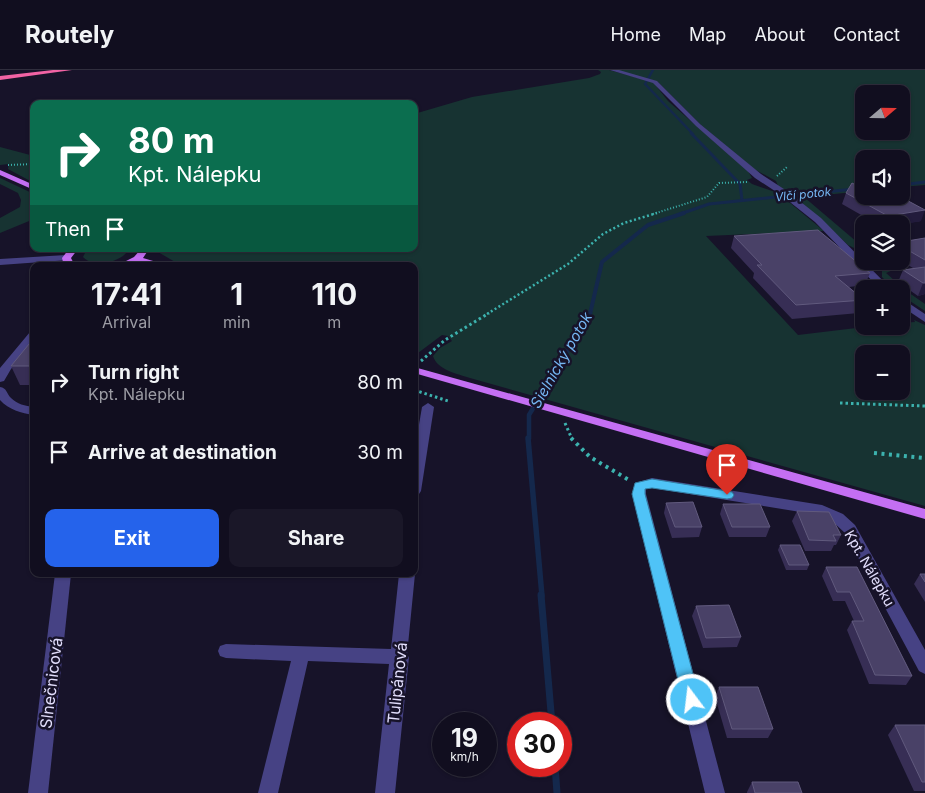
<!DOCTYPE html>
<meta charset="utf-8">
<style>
body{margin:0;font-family:Inter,sans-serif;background:#1a1728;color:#f1f3f6;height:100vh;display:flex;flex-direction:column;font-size:19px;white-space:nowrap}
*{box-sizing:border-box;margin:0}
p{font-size:16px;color:#9c9ca4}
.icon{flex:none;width:28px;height:28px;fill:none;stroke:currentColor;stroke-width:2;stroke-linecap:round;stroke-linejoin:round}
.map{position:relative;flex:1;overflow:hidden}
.side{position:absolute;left:30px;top:192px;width:388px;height:315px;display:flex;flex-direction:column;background:#110e1f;border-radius:10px;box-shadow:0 1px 4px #0004,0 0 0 1px #302e3d}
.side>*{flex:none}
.guide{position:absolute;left:30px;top:30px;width:388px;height:152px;border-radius:10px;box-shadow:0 1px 4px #0004,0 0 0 1px #302e3d;background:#0b6e4f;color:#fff;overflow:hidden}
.needle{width:32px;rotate:70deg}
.buttons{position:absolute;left:855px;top:15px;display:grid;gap:10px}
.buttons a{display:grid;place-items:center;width:55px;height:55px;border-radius:10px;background:#110e1f;box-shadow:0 1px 4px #0004,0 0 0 1px #302e3d;font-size:25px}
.speed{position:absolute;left:432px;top:642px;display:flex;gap:10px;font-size:25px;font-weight:700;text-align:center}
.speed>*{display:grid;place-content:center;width:65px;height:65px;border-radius:50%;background:#110e1f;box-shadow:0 1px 4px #0004,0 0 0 1px #302e3d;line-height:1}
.speed small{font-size:12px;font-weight:400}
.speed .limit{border:8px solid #d22;background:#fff;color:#111}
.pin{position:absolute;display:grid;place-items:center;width:42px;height:42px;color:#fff;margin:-51px -21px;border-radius:50% 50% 50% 0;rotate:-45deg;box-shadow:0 0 5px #0007}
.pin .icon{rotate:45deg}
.me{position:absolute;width:55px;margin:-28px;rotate:345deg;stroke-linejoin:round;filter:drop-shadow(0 0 4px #0008)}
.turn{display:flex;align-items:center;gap:18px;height:105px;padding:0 15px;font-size:22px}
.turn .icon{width:65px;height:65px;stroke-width:2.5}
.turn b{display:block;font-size:35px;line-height:42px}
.then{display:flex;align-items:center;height:48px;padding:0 15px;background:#0003;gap:10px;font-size:19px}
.eta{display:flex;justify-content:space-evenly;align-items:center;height:85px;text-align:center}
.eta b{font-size:30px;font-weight:700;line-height:35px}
.cta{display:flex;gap:10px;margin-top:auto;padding:10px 15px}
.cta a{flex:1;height:58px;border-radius:10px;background:#2563eb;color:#fff;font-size:20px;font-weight:700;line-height:58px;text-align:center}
.cta a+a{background:#1a1728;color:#f1f3f6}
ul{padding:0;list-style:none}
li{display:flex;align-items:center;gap:15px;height:70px;padding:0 15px}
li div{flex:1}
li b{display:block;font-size:19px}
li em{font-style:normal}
header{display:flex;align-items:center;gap:30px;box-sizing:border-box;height:70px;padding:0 25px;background:#110e1f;border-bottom:1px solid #302e3d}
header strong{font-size:24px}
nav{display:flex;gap:28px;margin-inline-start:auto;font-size:18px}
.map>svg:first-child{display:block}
.green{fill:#173332;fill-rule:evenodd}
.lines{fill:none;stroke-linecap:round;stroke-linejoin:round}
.stream-far5{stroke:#14284c;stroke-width:2.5}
.stream-far4{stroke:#14284c;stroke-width:3}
.stream-far3{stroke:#14284c;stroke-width:4}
.stream-far2{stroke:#14284c;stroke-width:4.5}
.stream-far1{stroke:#14284c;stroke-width:5.5}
.stream{stroke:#14284c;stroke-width:7}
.path-far3{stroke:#3cb2ae;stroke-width:2;stroke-dasharray:1 2;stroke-linecap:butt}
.path-far2{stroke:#3cb2ae;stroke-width:2.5;stroke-dasharray:2 2.5;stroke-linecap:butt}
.path-far1{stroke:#3cb2ae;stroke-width:3;stroke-dasharray:2.5 3;stroke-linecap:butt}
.path{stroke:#3cb2ae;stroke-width:4;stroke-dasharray:3 4.5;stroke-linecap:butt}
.minor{fill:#464284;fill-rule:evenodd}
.major{fill:#c46ff3;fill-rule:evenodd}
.highway{fill:#f263a4;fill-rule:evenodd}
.wall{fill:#372e55}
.shaded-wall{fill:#221b3c}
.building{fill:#494167;stroke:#615a7e}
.route{fill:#4fc3f7;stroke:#337fa1}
.labels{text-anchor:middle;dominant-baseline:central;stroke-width:5;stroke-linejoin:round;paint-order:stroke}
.far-water-label{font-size:12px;font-style:italic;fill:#75b6f3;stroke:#171329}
.street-label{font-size:14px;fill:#e2defc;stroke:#171329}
.water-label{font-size:15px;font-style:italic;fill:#75b6f3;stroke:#171329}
.near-street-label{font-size:16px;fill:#e2defc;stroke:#171329}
</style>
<header>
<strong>Routely</strong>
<nav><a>Home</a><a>Map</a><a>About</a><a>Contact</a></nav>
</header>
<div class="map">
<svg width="925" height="723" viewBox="0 0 925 723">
<rect width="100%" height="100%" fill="#171329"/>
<!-- green -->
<g class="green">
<path d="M598,0H609L653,12L668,31L748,101L752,108L747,110L752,114L778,123L824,161L706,166L798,265L873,256H901V253L915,252L914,250L925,255V436L470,308C458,304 437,300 433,286L440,278L452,271L448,266L442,265L414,286V196H182L158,182L162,179H414V44L472,27L589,8L600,4L601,2ZM864,284H901V321H864Z"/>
<path d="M616,0H925V115L901,117V89H864V121L804,127L864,178V183L848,175L826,154L778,116L776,111L754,99L701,55L658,12ZM864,24H901V61H864Z"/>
<path d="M0,77L34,86V113L8,99L9,94L0,95Z"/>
<path d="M0,108L34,124V149L0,163V148L20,137L21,130L18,123L0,114Z"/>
<path d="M91,179H128V181C120,192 94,199 83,187L85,183Z"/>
<path d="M876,191H883L893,200L886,203L905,220L925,234V241L901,225V219H894L882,207V198Z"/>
</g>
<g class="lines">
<!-- stream-far5 -->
<path class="stream-far5" d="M653,0L645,14L693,64"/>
<!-- stream-far4 -->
<g class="stream-far4">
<path d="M691,63L740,114L742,130"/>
<path d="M901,115L925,112"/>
<path d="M680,144L709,134L864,118"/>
</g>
<!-- stream-far3 -->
<path class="stream-far3" d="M590,244L602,192L648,155L684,143"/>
<!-- stream-far2 -->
<path class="stream-far2" d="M529,369V345L590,243"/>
<!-- stream-far1 -->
<path class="stream-far1" d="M528,368L542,526"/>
<!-- stream -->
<g class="stream">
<path d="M541,525L552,654"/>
<path d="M555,696L557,723"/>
</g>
<!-- path-far3 -->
<g class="path-far3">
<path d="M8,95L34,94"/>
<path d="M777,106L787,97"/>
<path d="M653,144L707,127L719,113L747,112"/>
</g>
<!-- path-far2 -->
<path class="path-far2" d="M487,244L568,194L603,164L624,153L657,143"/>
<!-- path-far1 -->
<g class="path-far1">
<path d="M421,291L445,270L489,243"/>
<path d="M414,320L448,331"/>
<path d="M840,333L925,336"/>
<path d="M565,353L572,369"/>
</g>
<!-- path -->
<g class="path">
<path d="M571,368L590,387L629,410"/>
<path d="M874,383L925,388"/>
</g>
<!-- minor -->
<g class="minor">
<path d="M610,0H619L657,11L700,54L761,104L787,121L821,148L891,219H880L815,152L781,125L755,108L696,56L653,13Z"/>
<path d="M66,185L70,188L69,190L0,195V189Z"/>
<path d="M901,228L925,244V252L901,236Z"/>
<path d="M34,261V271L11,299L4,311L0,312V298L30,262Z"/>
<path d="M0,317C7,318 6,323 11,328C17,334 25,336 34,337V345C21,343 9,340 0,330Z"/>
<path d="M428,333L434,337L421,421L419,424L414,426V384L422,337Z"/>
<path d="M652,408L822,435L843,444L855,455L925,580V604L919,601L845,463L833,452L819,445L652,418L646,419V424L725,723H705L632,424L635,413Z"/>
<path d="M414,502L415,504L407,585L409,587L395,723H375L389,594L308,591L278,723H258L291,591L226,588L220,586L218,581L220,576L226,574L391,579L399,504H414Z"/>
<path d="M55,504H71L48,723H28Z"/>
</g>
<!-- major -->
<g class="major">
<path d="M0,100L34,115V120L0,105Z"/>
<path d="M69,179H78L71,188L75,196H64L62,188Z"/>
<path d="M141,179H149L143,188L170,196C159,197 151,194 140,193C135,192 124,196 116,196L134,187Z"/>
<path d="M414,297L925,439V449L414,303Z"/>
</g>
<!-- highway -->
<path class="highway" d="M53,0H72L0,10V6Z"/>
</g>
<!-- wall -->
<g class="wall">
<path d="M846,123L921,151L901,154H877L842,134Z"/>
<path d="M734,166L870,203L865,215L849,217L864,229L859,243L792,249L753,208L754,203L731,178Z"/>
<path d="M925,168V224L918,226L898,212L903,200L913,198L901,191V172Z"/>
<path d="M11,296H34V315H20Z"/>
<path d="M666,433L702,457L699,467L672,468L664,443Z"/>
<path d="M723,434L770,457L766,467H729L720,444Z"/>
<path d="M797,441L841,465L836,475H834L831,481H805L792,451Z"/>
<path d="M780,475L809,495L807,500H786L778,480Z"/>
<path d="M826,497H857L912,606L906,615L869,614L847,560L852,551H854L845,531H833L822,506Z"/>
<path d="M920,504H925V532L914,514Z"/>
<path d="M696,536L741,567L737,577L703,578L692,546Z"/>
<path d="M719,617L773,659L768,668H727L715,627Z"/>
<path d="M895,655H925V721H914L888,665Z"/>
<path d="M752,712L802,723H747V722Z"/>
</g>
<!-- shaded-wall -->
<g class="shaded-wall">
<path d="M925,140L921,151L901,155V154H885L888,146Z"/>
<path d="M923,213H925V224L918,226Z"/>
</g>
<!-- building -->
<g class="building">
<path d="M852,113L864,119V126H878L884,129L899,126L925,140L888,146L846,123Z"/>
<path d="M818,160L870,203L835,206L864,230L796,235L757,195H762L734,166Z"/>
<path d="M925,168V190L901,176V172Z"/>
<path d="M925,197V213H923L903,200Z"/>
<path d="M34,268V296H11Z"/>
<path d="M693,432L702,457H675L666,433Z"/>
<path d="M723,434H760L770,457H732Z"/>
<path d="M797,441L829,442L841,465H833L836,471L809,470Z"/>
<path d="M780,475H800L809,495H789Z"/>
<path d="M826,497H857L912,606L875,605L852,551H864L850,522H837Z"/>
<path d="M920,504H925V512Z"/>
<path d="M729,535L741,567L706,568L696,536Z"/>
<path d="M719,617H758L773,659H732Z"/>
<path d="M895,655H925V712H922Z"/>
<path d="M752,712H798L802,723H755Z"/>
</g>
<!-- route -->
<path class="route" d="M652,409L727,421L732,422L734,425L732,428L727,429L652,418L645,419V424L700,630L697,635L692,637L686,635L683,630L632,424L635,413Z"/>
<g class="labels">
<!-- far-water labels -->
<g class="far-water-label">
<text transform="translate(803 124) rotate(-6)">Vlčí potok</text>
</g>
<!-- street labels -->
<g class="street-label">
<text transform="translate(870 498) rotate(60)">Kpt. Nálepku</text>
</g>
<!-- water labels -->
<g class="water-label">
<text transform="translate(561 290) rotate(-60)">Sielnický potok</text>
</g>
<!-- near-street labels -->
<g class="near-street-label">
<text transform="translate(51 613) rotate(-83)">Slnečnicová</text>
<text transform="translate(397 613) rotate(-84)">Tulipánová</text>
</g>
</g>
</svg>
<div class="buttons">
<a><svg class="needle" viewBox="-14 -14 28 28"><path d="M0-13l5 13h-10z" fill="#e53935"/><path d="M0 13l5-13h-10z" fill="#9c9ca4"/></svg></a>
<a><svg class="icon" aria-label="sound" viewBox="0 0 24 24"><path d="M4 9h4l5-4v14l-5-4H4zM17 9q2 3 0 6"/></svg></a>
<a><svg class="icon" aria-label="layers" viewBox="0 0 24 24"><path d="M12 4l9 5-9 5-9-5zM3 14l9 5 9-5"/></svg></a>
<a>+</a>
<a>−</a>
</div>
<div class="speed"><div>19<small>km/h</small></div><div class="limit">30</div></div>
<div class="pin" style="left:727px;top:425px;background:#d93025"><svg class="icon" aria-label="arrive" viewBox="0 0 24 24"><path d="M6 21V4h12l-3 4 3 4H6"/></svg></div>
<svg class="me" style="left:692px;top:630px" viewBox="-20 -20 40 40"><circle r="17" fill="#4fc3f7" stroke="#fff" stroke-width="3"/><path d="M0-11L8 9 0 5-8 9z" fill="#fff"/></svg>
<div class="guide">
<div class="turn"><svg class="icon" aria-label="right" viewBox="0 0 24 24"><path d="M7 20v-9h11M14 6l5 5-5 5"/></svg><div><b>80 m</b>Kpt. Nálepku</div></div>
<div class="then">Then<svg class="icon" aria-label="arrive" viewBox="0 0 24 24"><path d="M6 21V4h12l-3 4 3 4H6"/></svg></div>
</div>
<section class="side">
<div class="eta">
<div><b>17:41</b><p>Arrival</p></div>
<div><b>1</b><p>min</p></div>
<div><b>110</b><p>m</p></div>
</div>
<ul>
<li><svg class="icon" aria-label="right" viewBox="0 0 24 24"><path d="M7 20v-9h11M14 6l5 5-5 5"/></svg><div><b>Turn right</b><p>Kpt. Nálepku</p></div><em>80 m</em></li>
<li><svg class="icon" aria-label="arrive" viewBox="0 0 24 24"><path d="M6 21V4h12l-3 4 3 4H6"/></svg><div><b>Arrive at destination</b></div><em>30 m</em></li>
</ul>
<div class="cta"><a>Exit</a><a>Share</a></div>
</section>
</div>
